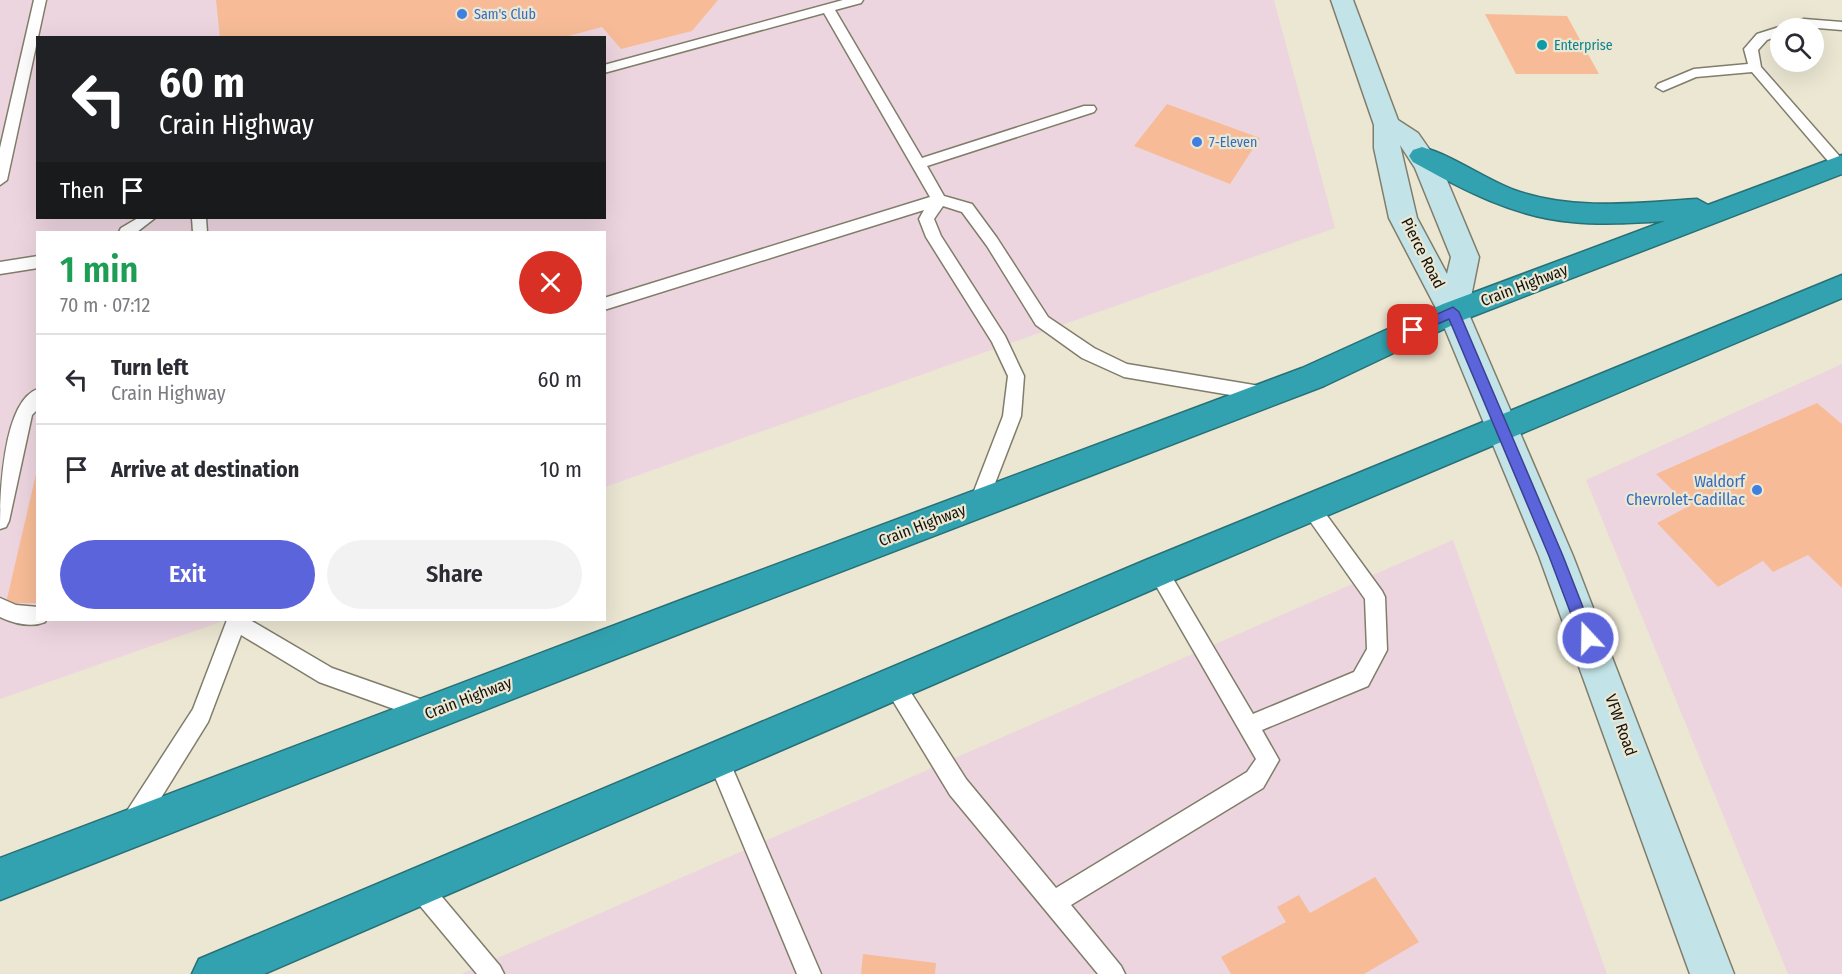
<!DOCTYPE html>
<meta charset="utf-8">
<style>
body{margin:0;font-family:"Fira Sans Condensed",sans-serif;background:#f2f2f3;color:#2b2b33;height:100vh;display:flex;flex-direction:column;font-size:22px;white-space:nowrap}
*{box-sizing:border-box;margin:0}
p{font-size:20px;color:#7c7c81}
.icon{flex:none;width:33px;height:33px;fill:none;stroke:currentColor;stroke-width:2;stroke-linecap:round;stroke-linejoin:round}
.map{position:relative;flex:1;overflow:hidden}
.drawer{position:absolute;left:36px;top:231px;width:570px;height:390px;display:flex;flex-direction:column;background:#fff;border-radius:0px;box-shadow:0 6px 24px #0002}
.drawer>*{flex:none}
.guide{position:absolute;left:36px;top:36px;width:570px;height:183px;border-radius:0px;box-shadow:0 6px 24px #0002;background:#202124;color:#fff;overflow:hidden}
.tools{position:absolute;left:1770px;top:18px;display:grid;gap:12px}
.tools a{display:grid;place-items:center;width:54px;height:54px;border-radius:50%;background:#fff;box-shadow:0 6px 24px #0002;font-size:30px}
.pin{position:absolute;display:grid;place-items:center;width:51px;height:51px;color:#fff;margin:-26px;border-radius:12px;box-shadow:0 3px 9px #0006}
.me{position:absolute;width:66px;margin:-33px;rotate:339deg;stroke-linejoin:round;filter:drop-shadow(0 0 4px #0008)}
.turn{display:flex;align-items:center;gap:21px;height:126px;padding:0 24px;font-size:27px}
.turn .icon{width:78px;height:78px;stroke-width:2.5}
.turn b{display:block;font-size:42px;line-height:51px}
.then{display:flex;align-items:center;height:57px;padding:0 24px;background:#0003;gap:12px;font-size:22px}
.round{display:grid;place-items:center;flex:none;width:63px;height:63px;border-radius:32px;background:#f2f2f3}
.headline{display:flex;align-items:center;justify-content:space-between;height:102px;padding:0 24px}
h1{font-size:36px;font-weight:600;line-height:45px;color:#1e9e55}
.action{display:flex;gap:12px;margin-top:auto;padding:12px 24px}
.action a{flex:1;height:69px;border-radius:36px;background:#5b64db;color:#fff;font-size:24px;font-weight:600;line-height:69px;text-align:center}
.action a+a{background:#f2f2f3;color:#2b2b33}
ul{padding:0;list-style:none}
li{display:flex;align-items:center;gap:18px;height:90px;padding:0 24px;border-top:2px solid #e1e1e2}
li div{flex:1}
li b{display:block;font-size:22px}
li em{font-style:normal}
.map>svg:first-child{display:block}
.commercial{fill:#edd5df;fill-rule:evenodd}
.building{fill:#f7bc97}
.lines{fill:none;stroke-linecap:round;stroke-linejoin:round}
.lane-casing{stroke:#807d6b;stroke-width:3}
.secondary-casing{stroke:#807d6b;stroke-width:3}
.highway-casing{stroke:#287077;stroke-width:3}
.lane{fill:#fff;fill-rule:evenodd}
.secondary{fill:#c2e3e7;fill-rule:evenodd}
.highway{fill:#33a2b0;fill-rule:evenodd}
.route{fill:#5b64db;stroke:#3b418e;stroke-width:1.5}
.shop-dot{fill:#3f7fe0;stroke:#ebe7d3;stroke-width:2}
.culture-dot{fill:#0f9aa8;stroke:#ebe7d3;stroke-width:2}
.labels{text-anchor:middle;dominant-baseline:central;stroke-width:4.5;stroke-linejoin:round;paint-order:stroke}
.far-shop-label{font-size:14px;fill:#366cbe;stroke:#ebe7d3;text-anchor:start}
.far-culture-label{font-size:14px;fill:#0d838f;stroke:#ebe7d3;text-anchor:start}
.street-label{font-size:16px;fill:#15130c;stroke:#ebe7d3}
.shop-label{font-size:16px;fill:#366cbe;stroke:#ebe7d3;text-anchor:end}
</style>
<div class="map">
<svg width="1842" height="974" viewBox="0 0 1842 974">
<rect width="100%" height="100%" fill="#ebe7d3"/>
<!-- commercial -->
<g class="commercial">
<path d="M0,0H1274L1335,228L605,487L604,232H38V620H226L0,699ZM38,38H604V218H38Z"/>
<path d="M1842,364V974H1788L1586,480Z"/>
<path d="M1453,540L1607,974H461Z"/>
</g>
<!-- building -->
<g class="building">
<path d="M216,0H718L692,31L621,49L602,27L561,38H220Z"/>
<path d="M1485,14L1567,16L1599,74H1516Z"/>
<path d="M1167,104L1260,138L1230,184L1134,146Z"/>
<path d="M1817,403L1842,424V588L1808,555L1773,572L1763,561L1718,587L1657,523L1689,506L1656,474Z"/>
<path d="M38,470V603H6L37,470Z"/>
<path d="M1375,877L1419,942L1364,974H1231L1221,957L1286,922L1277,907L1299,895L1310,913Z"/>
<path d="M863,954L936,963L935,974H861Z"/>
</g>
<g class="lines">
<!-- lane casing -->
<g class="lane-casing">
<g id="lane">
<path d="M34,0H46L7,180L0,185V148Z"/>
<path d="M843,0H863L861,3L835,10L922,158L1084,106H1094L1096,109L1094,112L927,166L944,196L972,204L997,238L1048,317L1094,348L1127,364L1266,387L1272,389L1274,394L1272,399L1266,401L1124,377L1082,358L1036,325L987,246L962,212L943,206L934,219L941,236L1005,336L1024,376L1021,416L987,504L984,510L978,512L972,510L969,504L1003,416L1008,376L992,342L926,237L919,219L924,210L604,310V298L930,197L824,13L604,73V65Z"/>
<path d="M1804,19L1842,22V30L1805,27L1780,28V35L1767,40L1758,50L1761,67L1842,159V169L1834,168L1752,72L1696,77L1663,91L1656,87L1658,84L1694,69L1748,64L1744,49L1757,34Z"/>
<path d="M138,218H155L137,232H119L121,228Z"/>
<path d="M192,218H206L207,232H193Z"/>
<path d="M38,256V268L0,274V262Z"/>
<path d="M38,389V409L32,415L9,521L6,527L0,529C0,498 2,401 38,389Z"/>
<path d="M1311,500L1317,502L1382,591L1385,597L1387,650L1368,686L1262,730L1279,760L1263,788L1071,905L1121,966L1125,974H1098L950,795L887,691L884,684L887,677L894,674L901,677L966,779L1056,888L1247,772L1256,759L1151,577L1149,571L1151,565L1158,563L1165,565L1253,714L1354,672L1367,649L1365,599L1305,514L1302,508L1305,502Z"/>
<path d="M0,598L16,605L38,607V620H46L45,622C31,628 13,623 0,617Z"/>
<path d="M227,620H250L332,668L437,705L440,712L437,719L430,722L319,682L241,635L208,722L141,830L133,833L125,830L122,822L125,814L193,709Z"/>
<path d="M719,750L726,753L821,974H797L708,760L712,753Z"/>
<path d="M419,876L427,879L500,966L504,974H477L411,895L408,887L411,879Z"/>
</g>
</g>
<!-- secondary casing -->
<g class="secondary-casing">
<path id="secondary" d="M1331,0H1353L1398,120L1418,133L1441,166L1479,257L1468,312L1573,556L1734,974H1690L1539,556L1438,312L1389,218L1374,148V125ZM1400,145L1415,168L1451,257L1447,274L1417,218Z"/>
</g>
<!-- highway casing -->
<g class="highway-casing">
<g id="highway">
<path d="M1422,147C1454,156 1483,178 1514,190C1573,211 1636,203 1697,199L1708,205L1842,155V174L1463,320L1324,386L702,625L0,900V858L689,597L1302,368L1443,304L1665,221C1634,223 1603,225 1572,222C1514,217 1463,190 1413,162L1409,156L1413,150Z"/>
<path d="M1842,275V298L1170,582L264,974H192L199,959L1146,560Z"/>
</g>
</g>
<!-- lane -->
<use href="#lane" class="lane"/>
<!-- secondary -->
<use href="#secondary" class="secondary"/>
<!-- highway -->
<use href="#highway" class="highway"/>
</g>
<!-- route -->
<path class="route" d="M1453,307L1459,312L1563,556L1595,638L1593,643L1588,645L1583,643L1580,638L1549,556L1449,319L1413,335L1407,330L1408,327Z"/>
<!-- markers -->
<g class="shop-dot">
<circle cx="462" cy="14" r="6"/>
<circle cx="1197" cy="142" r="6"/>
<circle cx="1757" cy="490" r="6"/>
</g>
<circle class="culture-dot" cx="1542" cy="45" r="6"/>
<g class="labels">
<!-- far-shop labels -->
<g class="far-shop-label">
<text x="474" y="14">Sam's Club</text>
<text x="1209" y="142">7-Eleven</text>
</g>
<!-- far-culture labels -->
<g class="far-culture-label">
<text x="1554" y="45">Enterprise</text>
</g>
<!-- street labels -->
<g class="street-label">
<text transform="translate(1423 253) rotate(63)">Pierce Road</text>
<text transform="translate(1524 285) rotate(-21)">Crain Highway</text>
<text transform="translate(922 525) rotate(-21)">Crain Highway</text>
<text transform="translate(468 698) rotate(-21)">Crain Highway</text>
<text transform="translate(1621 725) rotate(70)">VFW Road</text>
</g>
<!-- shop labels -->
<g class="shop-label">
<text x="1745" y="481">Waldorf<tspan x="1745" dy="18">Chevrolet-Cadillac</tspan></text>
</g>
</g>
</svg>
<div class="tools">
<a><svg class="icon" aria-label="search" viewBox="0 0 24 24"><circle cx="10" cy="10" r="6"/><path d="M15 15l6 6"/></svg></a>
</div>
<div class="pin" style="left:1413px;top:330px;background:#d93025"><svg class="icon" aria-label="arrive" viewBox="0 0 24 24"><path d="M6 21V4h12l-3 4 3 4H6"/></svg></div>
<svg class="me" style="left:1588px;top:638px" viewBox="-20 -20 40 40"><circle r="17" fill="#5b64db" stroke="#fff" stroke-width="3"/><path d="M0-11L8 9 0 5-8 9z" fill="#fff"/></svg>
<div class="guide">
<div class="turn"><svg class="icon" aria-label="left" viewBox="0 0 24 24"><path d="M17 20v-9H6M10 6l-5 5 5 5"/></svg><div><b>60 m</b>Crain Highway</div></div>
<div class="then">Then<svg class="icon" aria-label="arrive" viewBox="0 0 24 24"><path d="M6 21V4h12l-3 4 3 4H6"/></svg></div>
</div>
<section class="drawer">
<div class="headline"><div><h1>1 min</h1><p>70 m · 07:12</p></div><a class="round" style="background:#d93025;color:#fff"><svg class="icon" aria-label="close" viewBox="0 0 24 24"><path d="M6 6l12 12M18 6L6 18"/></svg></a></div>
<ul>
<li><svg class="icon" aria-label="left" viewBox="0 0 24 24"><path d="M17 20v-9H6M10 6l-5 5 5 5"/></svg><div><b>Turn left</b><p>Crain Highway</p></div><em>60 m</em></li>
<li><svg class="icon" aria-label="arrive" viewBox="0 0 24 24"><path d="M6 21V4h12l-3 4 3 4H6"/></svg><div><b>Arrive at destination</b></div><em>10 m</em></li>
</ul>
<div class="action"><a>Exit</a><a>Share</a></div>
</section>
</div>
